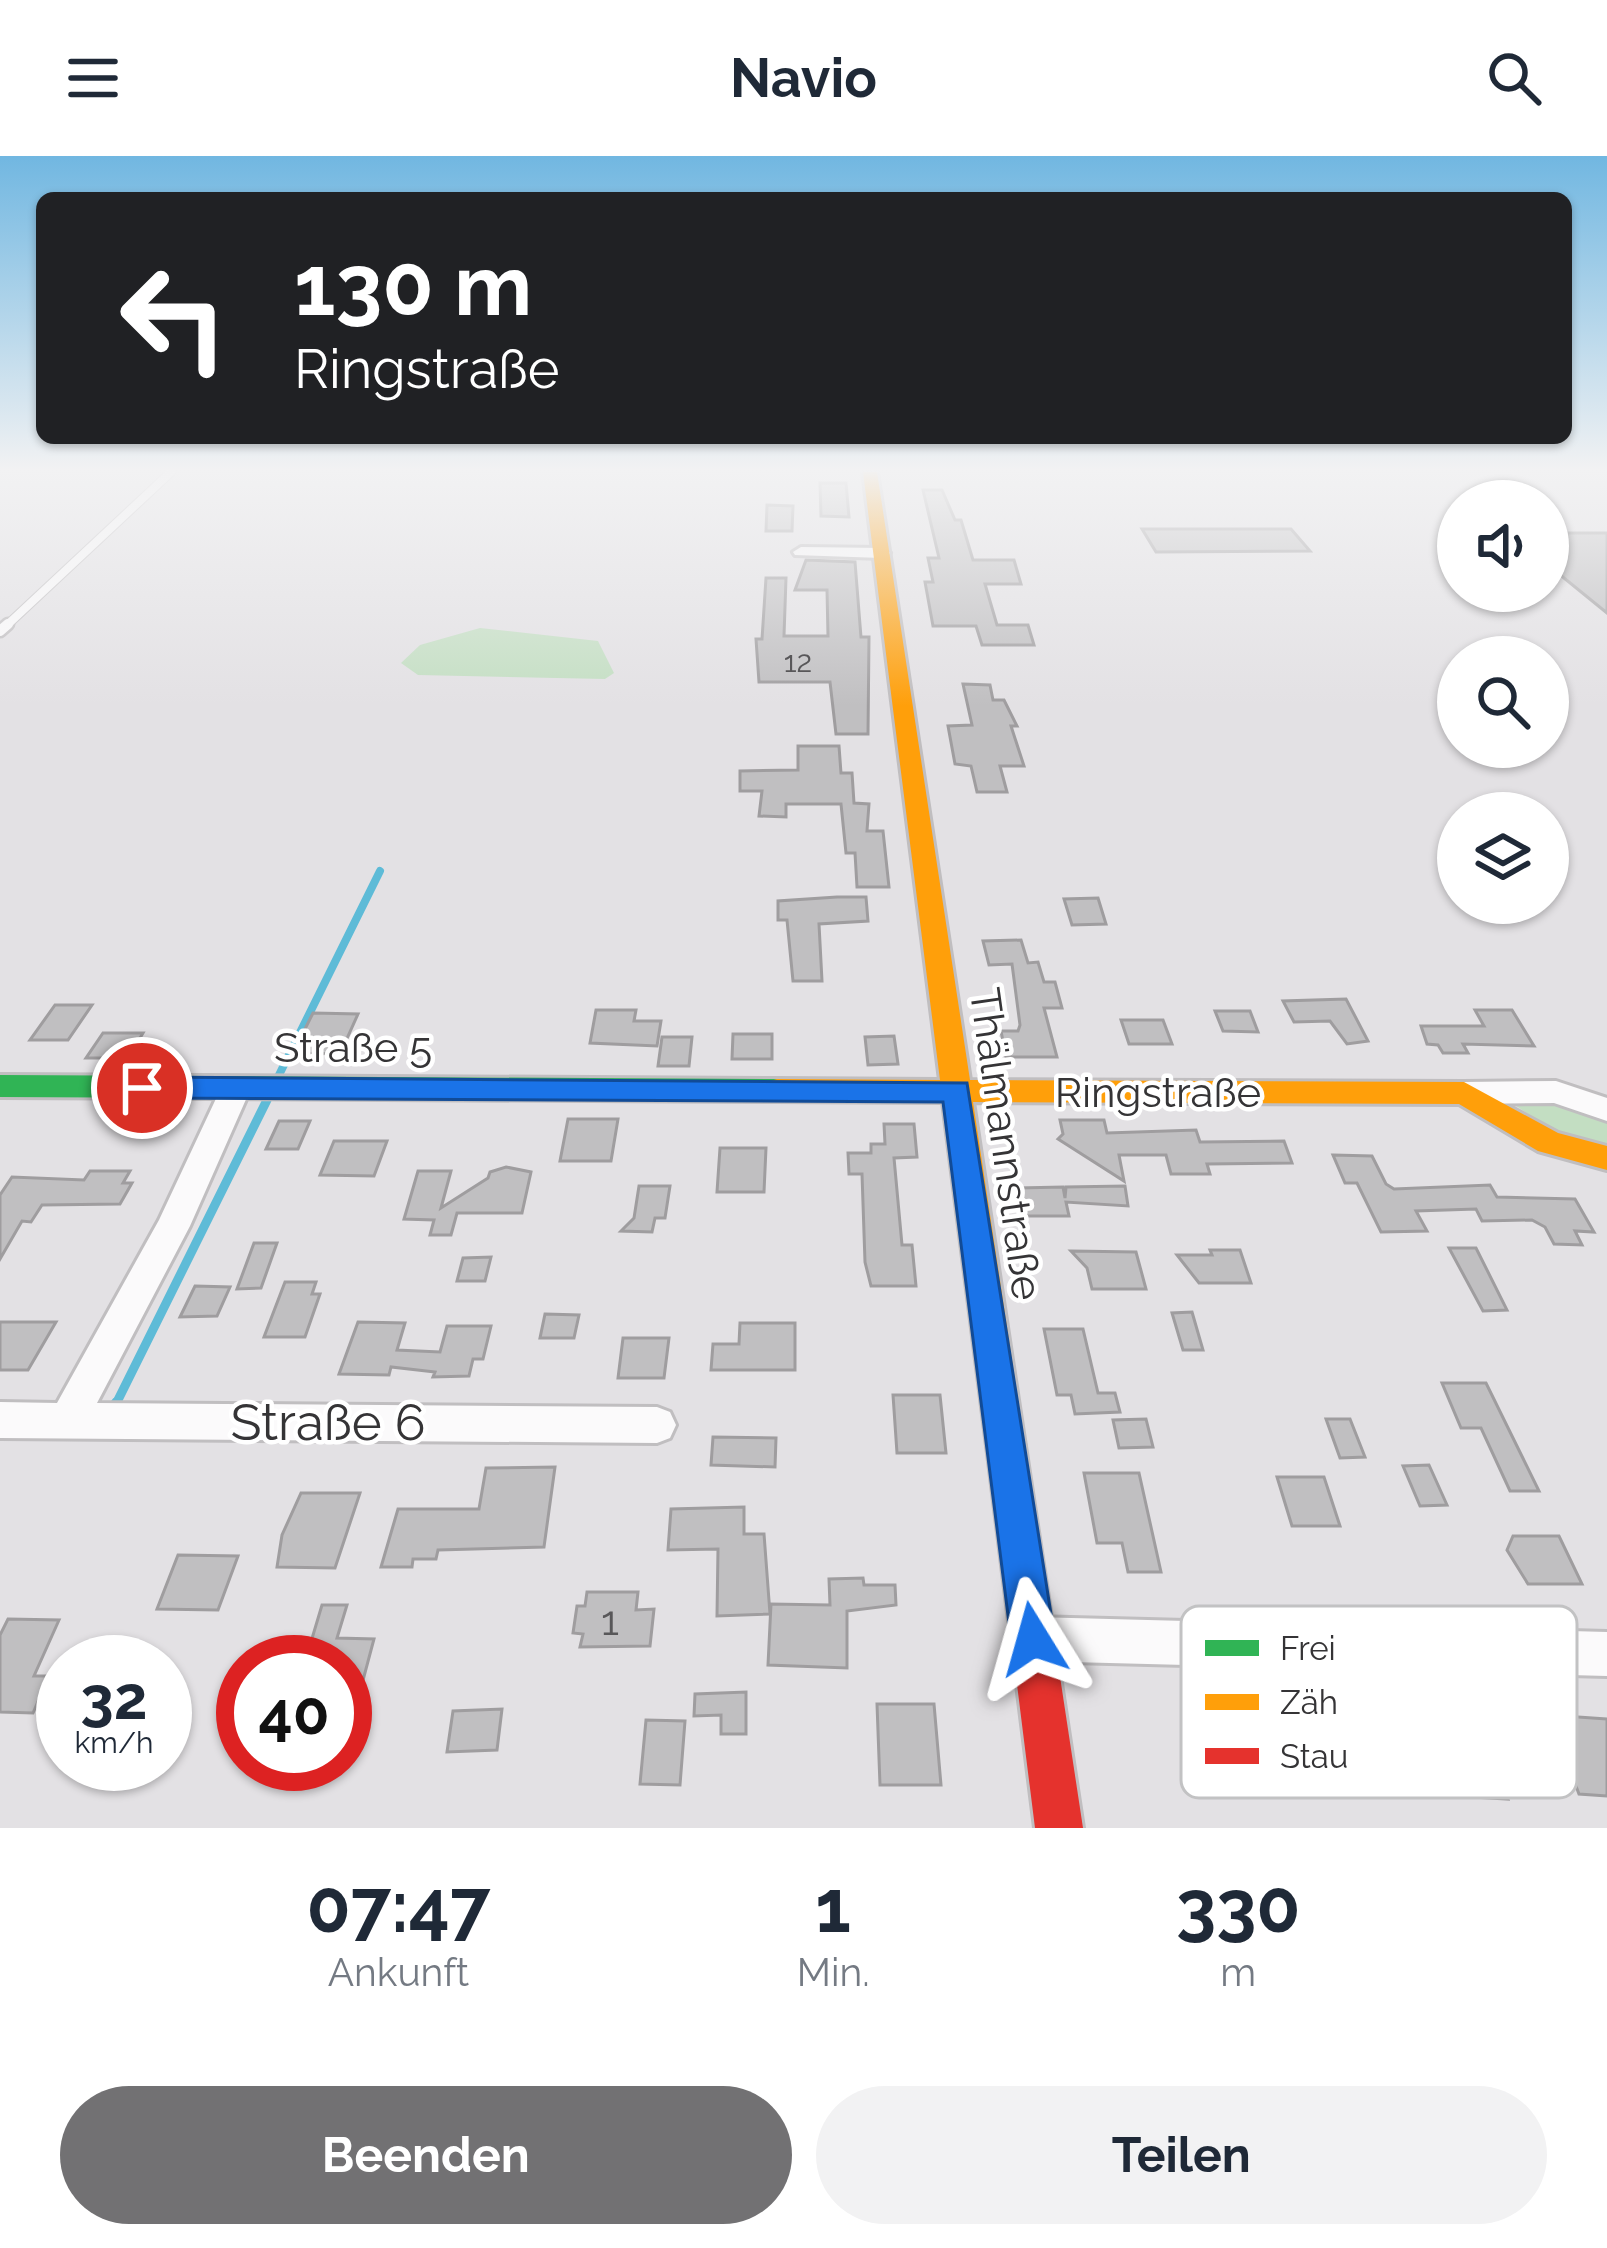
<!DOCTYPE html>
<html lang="de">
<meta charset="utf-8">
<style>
body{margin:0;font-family:Raleway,sans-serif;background:#f2f2f3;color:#1f2937;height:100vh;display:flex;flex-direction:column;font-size:45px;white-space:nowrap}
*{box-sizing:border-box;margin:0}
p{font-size:39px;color:#747a83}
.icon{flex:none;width:66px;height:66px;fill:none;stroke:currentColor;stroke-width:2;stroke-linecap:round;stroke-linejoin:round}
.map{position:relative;height:1672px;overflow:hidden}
.side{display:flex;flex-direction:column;background:#fff;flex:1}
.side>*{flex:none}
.guide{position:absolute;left:36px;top:36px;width:1536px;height:252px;border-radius:18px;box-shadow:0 3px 9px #0004;background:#202124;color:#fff;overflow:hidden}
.controls{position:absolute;left:1437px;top:324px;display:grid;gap:24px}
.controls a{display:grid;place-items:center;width:132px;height:132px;border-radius:50%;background:#fff;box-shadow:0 3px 9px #0004;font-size:60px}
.speed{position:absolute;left:36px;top:1479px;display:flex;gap:24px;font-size:60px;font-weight:700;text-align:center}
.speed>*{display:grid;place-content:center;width:156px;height:156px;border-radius:50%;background:#fff;box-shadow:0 3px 9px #0004;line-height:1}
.speed small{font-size:30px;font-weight:400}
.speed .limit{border:18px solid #d22;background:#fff;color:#111}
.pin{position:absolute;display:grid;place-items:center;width:102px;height:102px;color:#fff;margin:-51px;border:6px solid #fff;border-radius:50%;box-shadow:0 3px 12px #0007}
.me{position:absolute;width:132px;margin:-66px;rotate:352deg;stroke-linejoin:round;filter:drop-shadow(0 0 9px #0008)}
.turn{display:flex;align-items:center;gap:42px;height:252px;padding:0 60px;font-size:54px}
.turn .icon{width:156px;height:156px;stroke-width:2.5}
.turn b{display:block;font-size:84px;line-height:102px}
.eta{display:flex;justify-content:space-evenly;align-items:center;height:204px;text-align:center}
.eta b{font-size:72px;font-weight:700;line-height:84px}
.action{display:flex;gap:24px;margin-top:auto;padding:24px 60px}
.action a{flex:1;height:138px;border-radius:72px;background:#727173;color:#fff;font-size:48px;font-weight:700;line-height:138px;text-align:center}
.action a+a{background:#f2f2f3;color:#1f2937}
header{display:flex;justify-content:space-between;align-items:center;height:156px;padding:0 60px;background:#fff;font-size:54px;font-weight:700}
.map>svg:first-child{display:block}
.green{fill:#c3dec2}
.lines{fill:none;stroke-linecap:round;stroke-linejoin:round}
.stream-far2{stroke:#5ebbd7;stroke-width:8}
.stream-far1{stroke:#5ebbd7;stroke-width:9}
.stream{stroke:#5ebbd7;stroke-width:12}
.building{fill:#c0bfc1;stroke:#9f9d9f;stroke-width:3}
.lane-far1-casing{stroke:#c0bec0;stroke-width:10}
.lane-casing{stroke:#c0bec0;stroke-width:15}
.street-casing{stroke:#c0bec0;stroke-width:6}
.fast-casing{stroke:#c0bec0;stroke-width:6}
.slow-casing{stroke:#c0bec0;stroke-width:6}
.jam-casing{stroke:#c0bec0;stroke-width:6}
.lane-far1{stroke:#fbfafb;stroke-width:8}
.lane{stroke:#fbfafb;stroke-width:10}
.street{fill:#fbfafb;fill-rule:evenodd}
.fast{fill:#30b455;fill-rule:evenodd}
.slow{fill:#ff9f0a;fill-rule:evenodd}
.jam{fill:#e5322d;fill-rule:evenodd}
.route{fill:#1a73e8;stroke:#114b97;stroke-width:3}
.labels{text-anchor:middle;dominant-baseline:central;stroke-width:9;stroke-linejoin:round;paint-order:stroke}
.far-number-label{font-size:30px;fill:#585759}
.street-label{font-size:42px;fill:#353436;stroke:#fff}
.near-number-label{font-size:42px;fill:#585759}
.near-street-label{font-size:51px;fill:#353436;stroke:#fff}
.key{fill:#fff;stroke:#c2c2c3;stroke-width:3}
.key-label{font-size:33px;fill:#353436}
</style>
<header><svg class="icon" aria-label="menu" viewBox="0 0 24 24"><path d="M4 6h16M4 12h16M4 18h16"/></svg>Navio<svg class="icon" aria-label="search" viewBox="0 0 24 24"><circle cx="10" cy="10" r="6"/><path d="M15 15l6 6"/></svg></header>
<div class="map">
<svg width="1607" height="1672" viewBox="0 0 1607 1672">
<rect width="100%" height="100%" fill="#e3e1e4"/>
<!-- green -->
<g class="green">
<path d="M480,472L598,485L614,517L605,523L418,519L401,507L420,489Z"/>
<path d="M1553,941L1607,963V995L1583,994L1504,942Z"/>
</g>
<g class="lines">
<!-- stream-far2 -->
<path class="stream-far2" d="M278,921L380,715"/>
<!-- stream-far1 -->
<path class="stream-far1" d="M115,1250L267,944"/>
<!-- stream -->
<path class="stream" d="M113,1255L117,1247"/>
</g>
<!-- building -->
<g class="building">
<path d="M820,327H846L849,361L821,360Z"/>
<path d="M923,334H942L955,364H961L973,404H1014L1021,428H985L997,469H1028L1034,489H982L976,470H933L925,426H933L928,402H939Z"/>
<path d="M767,349L793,350L792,375H766Z"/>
<path d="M1142,373H1291L1310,395L1156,396Z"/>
<path d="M1548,377H1607V457L1548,409Z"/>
<path d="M806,404L855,406L861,481H869L868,578H836L830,526H759L756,483H762L766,422H786L784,480H828L827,434H795Z"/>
<path d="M963,528L990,529L993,544H1004L1017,570H1011L1024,610H1000L1007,636H977L971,610L955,608L948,570L972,569Z"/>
<path d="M798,590H839L841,617H852L854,647L869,648L867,675H883L889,731H857L855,697H846L841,648H786V661L759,660L762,635H740V615L798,614Z"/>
<path d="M837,741H866L868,765L819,768L822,825H793L787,764H778V745Z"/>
<path d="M1098,742L1106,768L1072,769L1064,743Z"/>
<path d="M1021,784L1028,807L1038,806L1044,826H1055L1062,852H1044L1057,901H1006L1001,875H1018L1020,869L1012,808L989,809L983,785Z"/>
<path d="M1346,843L1368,885L1347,888L1330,865L1294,866L1283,845Z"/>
<path d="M55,849H92L68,884H30Z"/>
<path d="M596,854H636L634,865H661L657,890L590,887Z"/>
<path d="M1475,854H1512L1534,890L1463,888L1468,897H1443L1438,889L1427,888L1421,870H1484Z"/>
<path d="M1215,855H1250L1258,876L1223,875Z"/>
<path d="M313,857L358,858L340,898L293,897Z"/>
<path d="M1121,864H1163L1172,888H1129Z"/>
<path d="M103,877H143L128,902H86Z"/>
<path d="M733,878H772V903H732Z"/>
<path d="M894,880L898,908L868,909L865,881Z"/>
<path d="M662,881H692L689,910H658Z"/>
<path d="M568,963H618L611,1005H560Z"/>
<path d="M1060,964H1104L1107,977L1196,974L1200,986L1284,985L1292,1007L1207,1008L1210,1018H1171L1166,999H1119L1124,1025L1058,983L1063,978Z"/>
<path d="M279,965H310L298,993H266Z"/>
<path d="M884,968H914L917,1001L894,1002L902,1089H912L916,1130H871L865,1106L862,1018H849L848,997H871V988H885Z"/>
<path d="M334,985H387L374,1020L320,1019Z"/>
<path d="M720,992H766L764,1036H717Z"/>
<path d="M1333,999L1372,1000L1386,1028L1394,1033L1490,1029L1497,1041L1575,1043L1594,1076L1575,1075L1582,1089L1554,1088L1545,1071L1532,1064L1482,1065L1476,1053L1416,1055L1427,1075L1381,1076L1357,1027H1345Z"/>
<path d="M506,1011L531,1016L522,1057H457L451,1079H430L434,1064L404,1063L418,1015H451L441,1052L488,1022L490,1016Z"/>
<path d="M90,1015H130L123,1027H132L120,1048L42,1049L31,1066L22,1065L0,1103V1039L12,1021L84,1024Z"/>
<path d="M639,1030H670L665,1062H655L652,1076L621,1075L634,1062Z"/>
<path d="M1125,1030L1128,1050L1066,1046L1069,1060H1024L1018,1032L1063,1031L1065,1042L1066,1031Z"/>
<path d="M254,1087H277L261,1132L237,1133Z"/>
<path d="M1449,1092H1476L1507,1154L1483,1155Z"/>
<path d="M1210,1094H1240L1251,1127H1199L1177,1099H1212Z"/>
<path d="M1071,1095L1136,1096L1146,1133H1092L1087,1112Z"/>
<path d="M491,1101L485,1125H457L463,1102Z"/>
<path d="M285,1126H316L312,1138H320L305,1181H264Z"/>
<path d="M195,1130L230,1131L217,1160L180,1161Z"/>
<path d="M1192,1156L1203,1194H1183L1172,1157Z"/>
<path d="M545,1158L579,1159L574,1182H540Z"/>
<path d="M0,1166H56L28,1214H0Z"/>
<path d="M358,1166L405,1167L397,1194L440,1196L447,1170H491L483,1203H473L469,1220L433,1221L435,1216L391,1211L389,1219L339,1218Z"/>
<path d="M740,1167H795V1214H711L713,1188H739Z"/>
<path d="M1044,1173H1083L1098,1237H1115L1120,1256L1075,1258L1071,1239H1057Z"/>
<path d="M623,1182H669L664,1222H618Z"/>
<path d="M1442,1227H1486L1539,1335H1510L1481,1272H1461Z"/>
<path d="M893,1239H940L946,1297H897Z"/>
<path d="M1146,1263L1153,1291L1119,1292L1113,1264Z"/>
<path d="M1326,1263H1350L1365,1301L1340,1302Z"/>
<path d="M713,1281L776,1282L775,1311L711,1309Z"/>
<path d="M1429,1309L1447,1349L1420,1350L1403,1310Z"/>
<path d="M555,1311L544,1391L438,1394L436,1403H413L412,1411H381L398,1353H479L486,1312Z"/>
<path d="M1084,1317H1139L1161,1416H1128L1122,1387H1097Z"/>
<path d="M1277,1321H1324L1340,1370H1292Z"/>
<path d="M301,1337H360L335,1412L277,1411L282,1379Z"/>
<path d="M744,1351V1378H764L770,1458L717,1460L718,1393L668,1394L671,1353Z"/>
<path d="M1513,1380H1559L1582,1428H1528L1507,1394Z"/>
<path d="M178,1399L238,1400L218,1454L157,1453Z"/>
<path d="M863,1422L864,1429H895L896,1449L847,1455V1512L768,1509L771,1448L830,1449L829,1423Z"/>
<path d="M587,1436H638L636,1454L654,1453L650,1490L580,1491L583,1478L573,1477L577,1450H585Z"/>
<path d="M322,1449H347L337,1482L374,1483L362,1528H345V1506H305Z"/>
<path d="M8,1463L59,1464L34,1520H49L33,1557L0,1556V1479Z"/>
<path d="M746,1536V1578H721V1559L694,1560L695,1538Z"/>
<path d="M877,1548H934L941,1629H880Z"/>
<path d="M502,1553L497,1594L447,1596L453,1555Z"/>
<path d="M1312,1555L1377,1558L1378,1563H1481L1508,1643L1440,1639L1438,1633L1397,1631L1399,1638L1331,1634Z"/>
<path d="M1549,1559L1607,1563V1640L1579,1638Z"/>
<path d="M646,1564L685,1565L680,1629L640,1628Z"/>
</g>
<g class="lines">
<!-- lane-far1 casing -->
<g class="lane-far1-casing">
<path id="lane-far1" d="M5,471L171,316"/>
</g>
<!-- lane casing -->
<g class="lane-casing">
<path id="lane" d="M0,475L8,468"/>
</g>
<!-- street casing -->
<g class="street-casing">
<g id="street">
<path d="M801,391L882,392L890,397L882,402L795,399L793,396Z"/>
<path d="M236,921L246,924L251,932L190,1070L97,1247L657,1251L670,1256L676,1269L670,1282L657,1287L0,1282V1246L57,1247L159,1064L221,932L226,924Z"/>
<path d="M1556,925L1607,942V965L1554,947L1464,948L1454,945L1449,937L1454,929L1464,926Z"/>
<path d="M1033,1461L1607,1476V1520L1033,1505L1018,1498L1011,1483L1018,1468Z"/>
</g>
</g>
<!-- fast casing -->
<g class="fast-casing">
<path id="fast" d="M0,919L777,923L787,926L792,934L787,942L777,945L0,941Z"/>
</g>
<!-- slow casing -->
<g class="slow-casing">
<path id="slow" d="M863,316H877L970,924L1464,926L1558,977L1607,990V1014L1538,995L1459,948L973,946L1025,1290L1020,1303L1006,1309L992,1303L987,1290L943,946L777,945L767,942L762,934L767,926L777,923L940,924Z"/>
</g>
<!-- jam casing -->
<g class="jam-casing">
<path id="jam" d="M1006,1271L1020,1277L1025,1290L1083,1672H1035L987,1290L992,1277Z"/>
</g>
<!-- lane-far1 -->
<use href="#lane-far1" class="lane-far1"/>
<!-- lane -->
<use href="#lane" class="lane"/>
<!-- street -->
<use href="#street" class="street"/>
<!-- fast -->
<use href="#fast" class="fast"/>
<!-- slow -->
<use href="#slow" class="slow"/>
<!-- jam -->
<use href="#jam" class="jam"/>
</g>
<!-- sky -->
<linearGradient id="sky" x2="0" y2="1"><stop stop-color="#71b7e1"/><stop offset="0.57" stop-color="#f2f2f3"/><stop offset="1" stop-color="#f2f2f3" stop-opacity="0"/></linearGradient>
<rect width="1607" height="550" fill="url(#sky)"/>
<!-- route -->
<path class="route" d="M142,921L967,927L1055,1483L1049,1498L1033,1505L1018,1498L1011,1483L943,946L142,942L127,932Z"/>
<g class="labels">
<!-- far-number labels -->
<g class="far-number-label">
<text x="798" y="505">12</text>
</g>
<!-- street labels -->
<g class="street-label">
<text x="353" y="891">Straße 5</text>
<text x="1158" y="936">Ringstraße</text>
<text transform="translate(1006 988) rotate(82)">Thälmannstraße</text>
</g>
<!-- near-number labels -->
<g class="near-number-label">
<text x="610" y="1464">1</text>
</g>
<!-- near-street labels -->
<g class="near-street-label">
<text x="328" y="1266">Straße 6</text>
</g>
</g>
<!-- legend -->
<rect x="1181" y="1450" width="396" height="192" rx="18" class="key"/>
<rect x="1205" y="1484" width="54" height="16" fill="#30b455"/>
<rect x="1205" y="1538" width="54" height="16" fill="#ff9f0a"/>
<rect x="1205" y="1592" width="54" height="16" fill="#e5322d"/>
<g class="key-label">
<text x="1280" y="1504">Frei</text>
<text x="1280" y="1558">Zäh</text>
<text x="1280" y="1612">Stau</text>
</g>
</svg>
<div class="controls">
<a><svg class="icon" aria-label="sound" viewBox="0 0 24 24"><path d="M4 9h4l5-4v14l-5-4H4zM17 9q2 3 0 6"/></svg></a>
<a><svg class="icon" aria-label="search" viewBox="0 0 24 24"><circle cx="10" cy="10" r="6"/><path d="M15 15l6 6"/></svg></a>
<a><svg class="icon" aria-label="layers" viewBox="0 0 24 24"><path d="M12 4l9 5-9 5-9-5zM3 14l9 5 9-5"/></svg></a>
</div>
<div class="speed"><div>32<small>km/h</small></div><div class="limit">40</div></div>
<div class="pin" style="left:142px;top:932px;background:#d93025"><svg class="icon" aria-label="arrive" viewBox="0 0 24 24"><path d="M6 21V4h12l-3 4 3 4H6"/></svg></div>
<svg class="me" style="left:1033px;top:1483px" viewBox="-20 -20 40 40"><path d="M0-17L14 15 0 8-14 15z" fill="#1a73e8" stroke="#fff" stroke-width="4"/></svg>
<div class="guide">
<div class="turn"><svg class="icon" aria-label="left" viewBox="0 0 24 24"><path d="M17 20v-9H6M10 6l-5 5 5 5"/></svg><div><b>130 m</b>Ringstraße</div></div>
</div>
</div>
<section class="side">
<div class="eta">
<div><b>07:47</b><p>Ankunft</p></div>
<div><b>1</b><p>Min.</p></div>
<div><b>330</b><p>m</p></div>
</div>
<div class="action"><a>Beenden</a><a>Teilen</a></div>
</section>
